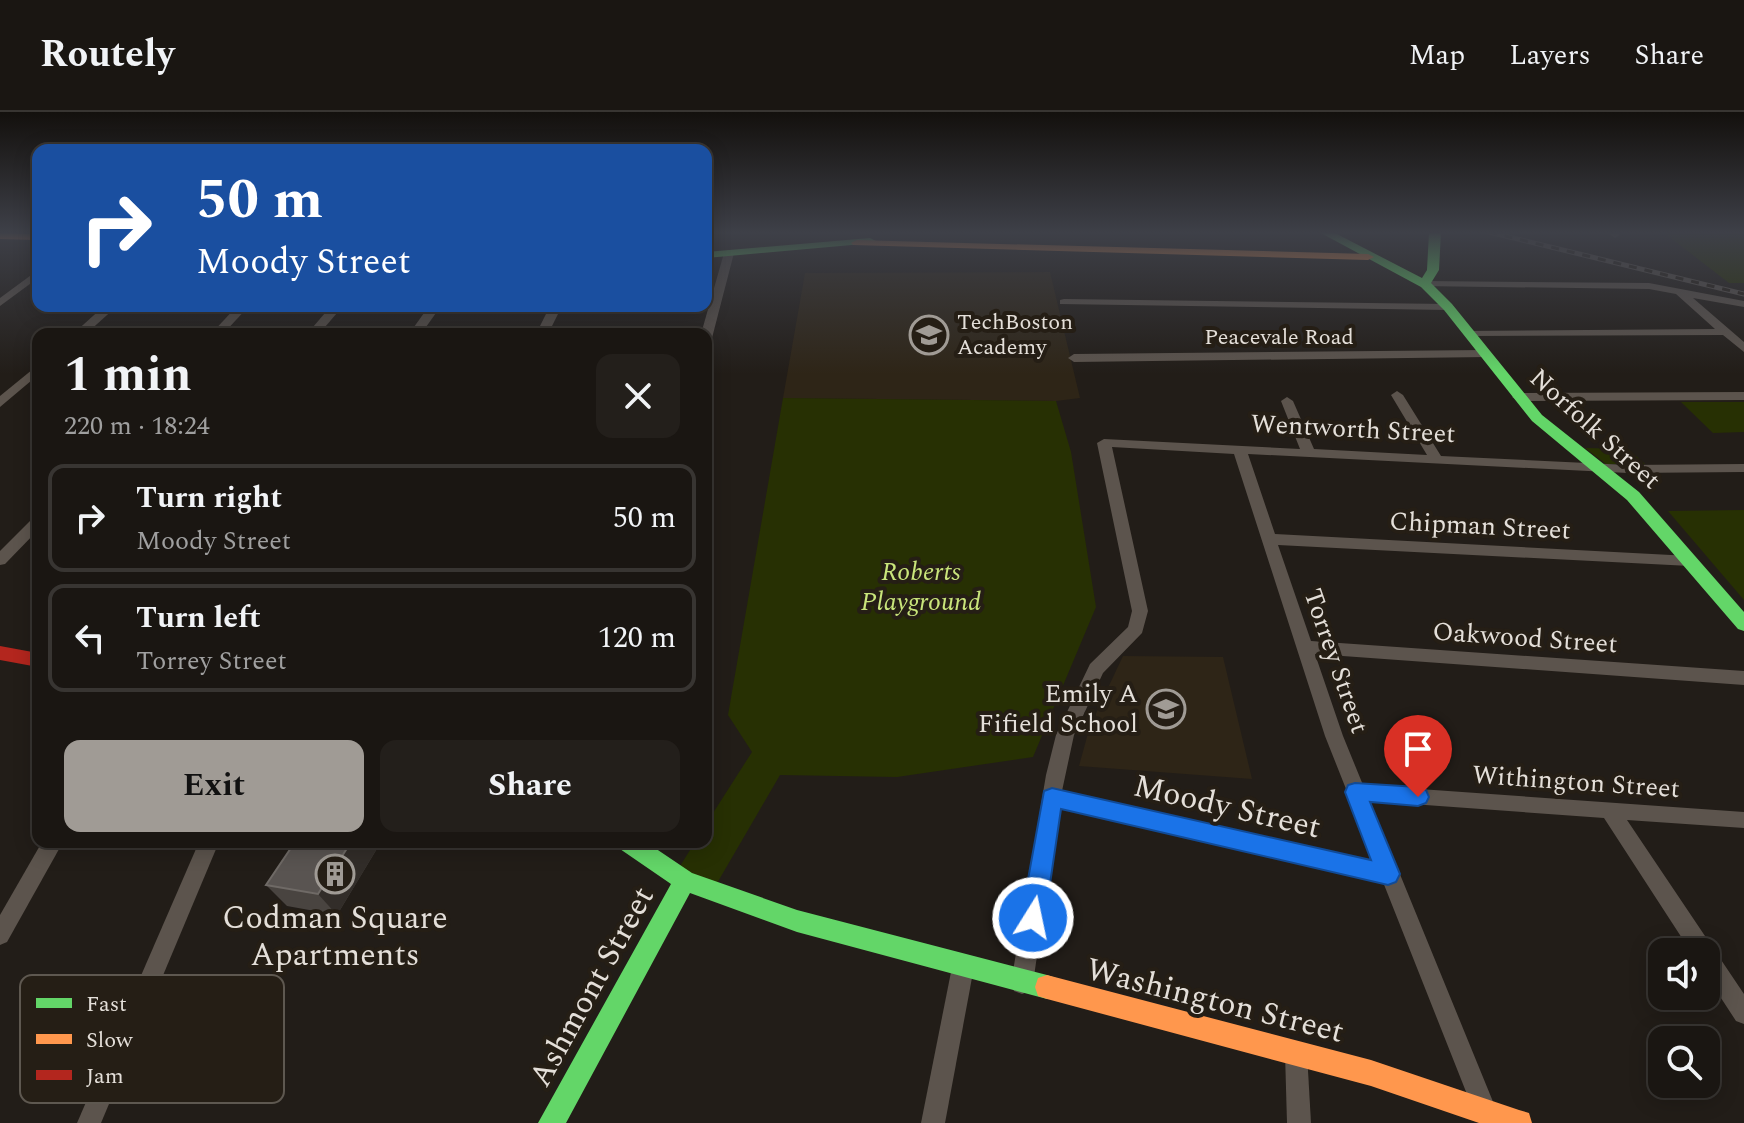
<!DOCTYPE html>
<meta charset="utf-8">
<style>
body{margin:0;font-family:Spectral,serif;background:#231f1b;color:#f1f3f6;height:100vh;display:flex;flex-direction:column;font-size:30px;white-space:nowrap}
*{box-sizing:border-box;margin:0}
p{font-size:26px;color:#9f9f9f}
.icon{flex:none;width:44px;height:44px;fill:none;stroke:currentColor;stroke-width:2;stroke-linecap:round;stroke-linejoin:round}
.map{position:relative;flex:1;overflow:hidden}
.drawer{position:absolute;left:32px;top:216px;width:680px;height:520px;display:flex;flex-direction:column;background:#1a1612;border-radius:16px;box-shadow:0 4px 20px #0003,0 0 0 2px #383532}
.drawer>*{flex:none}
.top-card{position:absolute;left:32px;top:32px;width:680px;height:168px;border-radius:16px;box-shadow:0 4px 20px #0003,0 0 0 2px #383532;background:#1a4fa0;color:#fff;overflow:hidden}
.tools{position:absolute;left:1648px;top:826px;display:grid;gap:16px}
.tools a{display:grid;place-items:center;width:72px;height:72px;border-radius:16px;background:#1a1612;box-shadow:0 4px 20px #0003,0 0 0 2px #383532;font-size:40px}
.pin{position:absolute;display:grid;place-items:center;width:68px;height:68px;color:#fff;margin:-82px -34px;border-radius:50% 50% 50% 0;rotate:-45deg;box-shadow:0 0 8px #0007}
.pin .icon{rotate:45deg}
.me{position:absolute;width:88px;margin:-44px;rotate:10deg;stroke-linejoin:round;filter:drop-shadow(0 0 6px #0008)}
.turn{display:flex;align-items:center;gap:28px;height:168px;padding:0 32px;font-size:36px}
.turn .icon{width:104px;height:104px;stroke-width:2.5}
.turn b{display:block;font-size:56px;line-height:68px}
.round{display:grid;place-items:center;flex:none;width:84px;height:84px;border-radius:16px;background:#231f1b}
.overview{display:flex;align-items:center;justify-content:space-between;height:136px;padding:0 32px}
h1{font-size:48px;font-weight:700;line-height:60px}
.action{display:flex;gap:16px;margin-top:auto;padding:16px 32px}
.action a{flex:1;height:92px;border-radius:16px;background:#a09b95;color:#111;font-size:32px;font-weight:700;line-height:92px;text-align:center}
.action a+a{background:#231f1b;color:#f1f3f6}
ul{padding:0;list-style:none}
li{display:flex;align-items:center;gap:24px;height:108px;margin:0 16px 12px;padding:0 16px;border:4px solid #383532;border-radius:16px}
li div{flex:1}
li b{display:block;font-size:30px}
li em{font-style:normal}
header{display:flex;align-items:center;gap:48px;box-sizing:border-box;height:112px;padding:0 40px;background:#1a1612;border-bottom:2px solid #383532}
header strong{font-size:38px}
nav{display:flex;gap:44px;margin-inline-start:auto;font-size:28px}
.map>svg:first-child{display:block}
.built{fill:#2e2517}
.green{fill:#273003}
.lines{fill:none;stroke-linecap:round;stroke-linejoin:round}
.street{fill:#5c544d;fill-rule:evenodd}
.fast{fill:#63d668;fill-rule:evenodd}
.slow{fill:#ff974d;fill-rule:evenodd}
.jam{fill:#b3261e;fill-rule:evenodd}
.rail-casing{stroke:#5b5550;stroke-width:5}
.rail{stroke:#251e15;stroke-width:3;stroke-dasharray:8;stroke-linecap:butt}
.wall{fill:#494440}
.shaded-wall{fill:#322d29}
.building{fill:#595451;stroke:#6f6a66;stroke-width:2}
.route{fill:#1a73e8;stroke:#114b97;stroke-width:2}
.labels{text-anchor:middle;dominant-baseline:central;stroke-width:8;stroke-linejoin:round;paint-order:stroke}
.far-poi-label{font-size:22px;fill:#e4dfd9;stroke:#251e15;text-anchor:start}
.far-street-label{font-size:22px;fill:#e4dfd9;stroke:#251e15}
.street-label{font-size:26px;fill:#e4dfd9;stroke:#251e15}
.park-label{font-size:26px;font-style:italic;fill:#c9e57b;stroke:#251e15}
.poi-label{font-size:26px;fill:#e4dfd9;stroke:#251e15;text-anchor:end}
.near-street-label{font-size:32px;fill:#e4dfd9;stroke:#251e15}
.near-poi-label{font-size:32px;fill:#e4dfd9;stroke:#251e15}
.key{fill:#251e15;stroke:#5e5850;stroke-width:2}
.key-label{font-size:22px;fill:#e4dfd9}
</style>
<header>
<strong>Routely</strong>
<nav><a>Map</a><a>Layers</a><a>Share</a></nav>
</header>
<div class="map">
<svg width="1744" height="1011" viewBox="0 0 1744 1011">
<rect width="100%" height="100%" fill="#221d18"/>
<!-- built -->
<g class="built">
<path d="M1050,160L1080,286L1056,289L783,286L805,161Z"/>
<path d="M1123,544L1223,545L1252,667L1079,654L1090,614Z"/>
</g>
<!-- green -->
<g class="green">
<path d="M1663,120H1744V171H1729Z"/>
<path d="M783,286L1056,289L1071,340L1096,495L1033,645L897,665L780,663L716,773L677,759L695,730H706V712L752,640L728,603Z"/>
<path d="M1681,290H1744V320L1713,321Z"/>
<path d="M1585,336L1628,337L1645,352H1606Z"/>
<path d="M1744,398V488L1668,399Z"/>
</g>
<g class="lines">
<!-- street -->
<g class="street">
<path d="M1607,120H1618L1620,123L1615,126Z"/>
<path d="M729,138L734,141L712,226L706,229V222H701L724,141Z"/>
<path d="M38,158V166L0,194V186Z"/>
<path d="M1425,169L1649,171L1744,189V195L1693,186L1744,230V240L1723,223L1468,224L1464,223V219L1715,217L1676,182L1649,177L1421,174V170Z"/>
<path d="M1064,187L1448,192L1454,195L1448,198L1060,192V188Z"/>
<path d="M104,194H117L86,222H73Z"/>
<path d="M237,194H249L223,222H211Z"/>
<path d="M331,194H343L319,222H307Z"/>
<path d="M429,194H441L421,222H409Z"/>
<path d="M550,194H562L548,222H536Z"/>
<path d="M1484,238L1490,242L1488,245L1074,250L1068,246L1074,242Z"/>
<path d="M38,253V263L0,295V284Z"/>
<path d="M1397,279L1403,283L1441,344L1628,353L1744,352V360L1628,361L1248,342L1275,422L1690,444L1698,449L1690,454L1278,433L1311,529L1744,559V573L1315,542L1343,624L1363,673L1744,700V716L1627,708L1744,882V912L1736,909L1706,863V840H1691L1604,706L1370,689L1496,997L1492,1005L1484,1009L1476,1005L1383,770L1059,695L1033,871L1030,879L1022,882L1014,879L1011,871L1046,663L1056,623L1090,552L1128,515L1132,499L1097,331L1104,327L1300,337L1281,289L1287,285L1293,289L1314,337L1427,343L1391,283ZM1112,335L1234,342L1325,624L1375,750L1062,679L1074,623L1103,561L1142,521L1148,499Z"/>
<path d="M1744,280V288L1518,289L1512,285L1518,281Z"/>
<path d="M38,404V418L5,452L0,453V439L33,406Z"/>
<path d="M42,730H63L7,830L0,833V803Z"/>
<path d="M199,730H219L101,1011H77Z"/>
<path d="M963,844L971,848L974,855L945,1011H921L952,855L955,848Z"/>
<path d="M1296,930L1304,933L1307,941L1311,1011H1287L1285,941L1288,933Z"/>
</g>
<!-- fast -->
<g class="fast">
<path d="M1319,120H1333L1422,166L1427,158L1429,120H1441L1439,158L1431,171L1452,192L1542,303L1639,380L1744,500V519L1738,517L1627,388L1532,309L1444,198L1421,175Z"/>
<path d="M870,126L876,129L874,131L706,146V140Z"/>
<path d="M617,730H646L692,761L797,798L1047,863L1056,866L1059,875L1056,884L1047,887L797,820L690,781L566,1011H538L671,772L620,737Z"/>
</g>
<!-- slow -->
<g class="slow">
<path d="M0,121L38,122V128L0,127Z"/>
<path d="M857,128L1368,142L1374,145L1368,148L853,133L851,131Z"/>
<path d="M1047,863L1371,948L1519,998L1529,1001L1532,1011H1479L1371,974L1047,887L1038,884L1035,875L1038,866Z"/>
</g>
<!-- jam -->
<path class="jam" d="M0,534L38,541V555L0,548Z"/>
<!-- rail casing -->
<g class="rail-casing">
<path id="rail" d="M1489,120L1744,182"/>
</g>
<!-- rail -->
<use href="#rail" class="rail"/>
</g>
<!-- wall -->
<path class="wall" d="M295,730H381L337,803L287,794L266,773Z"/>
<!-- shaded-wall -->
<path class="shaded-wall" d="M351,730H381L337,803L318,782Z"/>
<!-- building -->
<path class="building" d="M295,730H351L318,782L266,773Z"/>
<!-- sky -->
<linearGradient id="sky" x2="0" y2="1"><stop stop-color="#13100d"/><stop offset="0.46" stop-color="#3e4048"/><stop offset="1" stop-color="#3e4048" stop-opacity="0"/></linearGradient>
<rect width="1744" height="262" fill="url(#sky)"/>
<!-- route -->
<path class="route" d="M1355,671L1418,675L1426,678L1429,685L1426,691L1418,694L1370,690L1400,762L1396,770L1388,773L1061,697L1045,806L1042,814L1033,817L1025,814L1021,806L1044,679L1052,676L1371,748L1345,680L1348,673Z"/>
<!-- icons -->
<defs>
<g id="school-ring" transform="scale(2)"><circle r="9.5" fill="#251e15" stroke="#a09b95" stroke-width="1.5"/><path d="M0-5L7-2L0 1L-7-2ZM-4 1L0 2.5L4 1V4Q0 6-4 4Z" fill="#a09b95"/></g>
<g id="building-ring" transform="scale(2)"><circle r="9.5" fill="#251e15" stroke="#a09b95" stroke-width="1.5"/><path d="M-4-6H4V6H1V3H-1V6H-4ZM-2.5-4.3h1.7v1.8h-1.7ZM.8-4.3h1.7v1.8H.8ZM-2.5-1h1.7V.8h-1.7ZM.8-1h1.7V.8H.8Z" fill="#a09b95"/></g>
</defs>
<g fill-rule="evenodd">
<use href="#school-ring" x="929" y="223"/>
<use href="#school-ring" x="1166" y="597"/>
<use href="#building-ring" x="335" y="762"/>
</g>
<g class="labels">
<!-- far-poi labels -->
<g class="far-poi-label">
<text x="957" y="210">TechBoston<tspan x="957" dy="25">Academy</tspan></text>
</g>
<!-- far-street labels -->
<g class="far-street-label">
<text x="1279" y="225">Peacevale Road</text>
</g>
<!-- street labels -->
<g class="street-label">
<text transform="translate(1353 317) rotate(3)">Wentworth Street</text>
<text transform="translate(1595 317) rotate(42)">Norfolk Street</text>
<text transform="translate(1480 414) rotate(3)">Chipman Street</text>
<text transform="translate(1525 526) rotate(4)">Oakwood Street</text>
<text transform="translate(1336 549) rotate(71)">Torrey Street</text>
<text transform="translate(1576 670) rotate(4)">Withington Street</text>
</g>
<!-- park labels -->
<g class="park-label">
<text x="921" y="460">Roberts<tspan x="921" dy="30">Playground</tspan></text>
</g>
<!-- poi labels -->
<g class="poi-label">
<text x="1138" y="582">Emily A<tspan x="1138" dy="30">Fifield School</tspan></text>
</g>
<!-- near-street labels -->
<g class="near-street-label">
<text transform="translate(1227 695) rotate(13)">Moody Street</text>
<text transform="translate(592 875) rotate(-61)">Ashmont Street</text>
<text transform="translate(1215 889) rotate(14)">Washington Street</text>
</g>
<!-- near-poi labels -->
<g class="near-poi-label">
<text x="335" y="806">Codman Square<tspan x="335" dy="37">Apartments</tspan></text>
</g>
</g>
<!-- legend -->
<rect x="20" y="863" width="264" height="128" rx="12" class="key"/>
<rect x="36" y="886" width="36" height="10" fill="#63d668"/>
<rect x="36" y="922" width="36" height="10" fill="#ff974d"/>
<rect x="36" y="958" width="36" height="10" fill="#b3261e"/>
<g class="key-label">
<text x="86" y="899">Fast</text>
<text x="86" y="935">Slow</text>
<text x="86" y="971">Jam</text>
</g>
</svg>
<div class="tools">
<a><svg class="icon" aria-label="sound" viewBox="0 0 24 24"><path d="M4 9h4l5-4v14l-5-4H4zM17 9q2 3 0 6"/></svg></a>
<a><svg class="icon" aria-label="search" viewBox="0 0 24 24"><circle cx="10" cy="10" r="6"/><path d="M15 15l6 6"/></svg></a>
</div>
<div class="pin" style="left:1418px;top:685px;background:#d93025"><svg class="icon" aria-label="arrive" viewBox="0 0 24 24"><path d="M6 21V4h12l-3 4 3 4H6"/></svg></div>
<svg class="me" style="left:1033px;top:806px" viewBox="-20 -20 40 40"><circle r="17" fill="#1a73e8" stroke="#fff" stroke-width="3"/><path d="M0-11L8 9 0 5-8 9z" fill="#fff"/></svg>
<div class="top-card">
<div class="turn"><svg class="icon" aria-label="right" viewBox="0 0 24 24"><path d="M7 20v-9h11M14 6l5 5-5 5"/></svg><div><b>50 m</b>Moody Street</div></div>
</div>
<section class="drawer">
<div class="overview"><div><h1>1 min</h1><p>220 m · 18:24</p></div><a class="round"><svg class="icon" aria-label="close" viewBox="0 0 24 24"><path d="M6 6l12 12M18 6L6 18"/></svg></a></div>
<ul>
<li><svg class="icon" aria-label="right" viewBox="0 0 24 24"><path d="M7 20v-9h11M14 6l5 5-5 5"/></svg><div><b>Turn right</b><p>Moody Street</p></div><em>50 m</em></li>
<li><svg class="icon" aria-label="left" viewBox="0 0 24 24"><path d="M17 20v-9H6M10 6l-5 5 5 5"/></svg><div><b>Turn left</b><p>Torrey Street</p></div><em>120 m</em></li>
</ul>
<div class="action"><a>Exit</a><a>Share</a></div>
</section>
</div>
